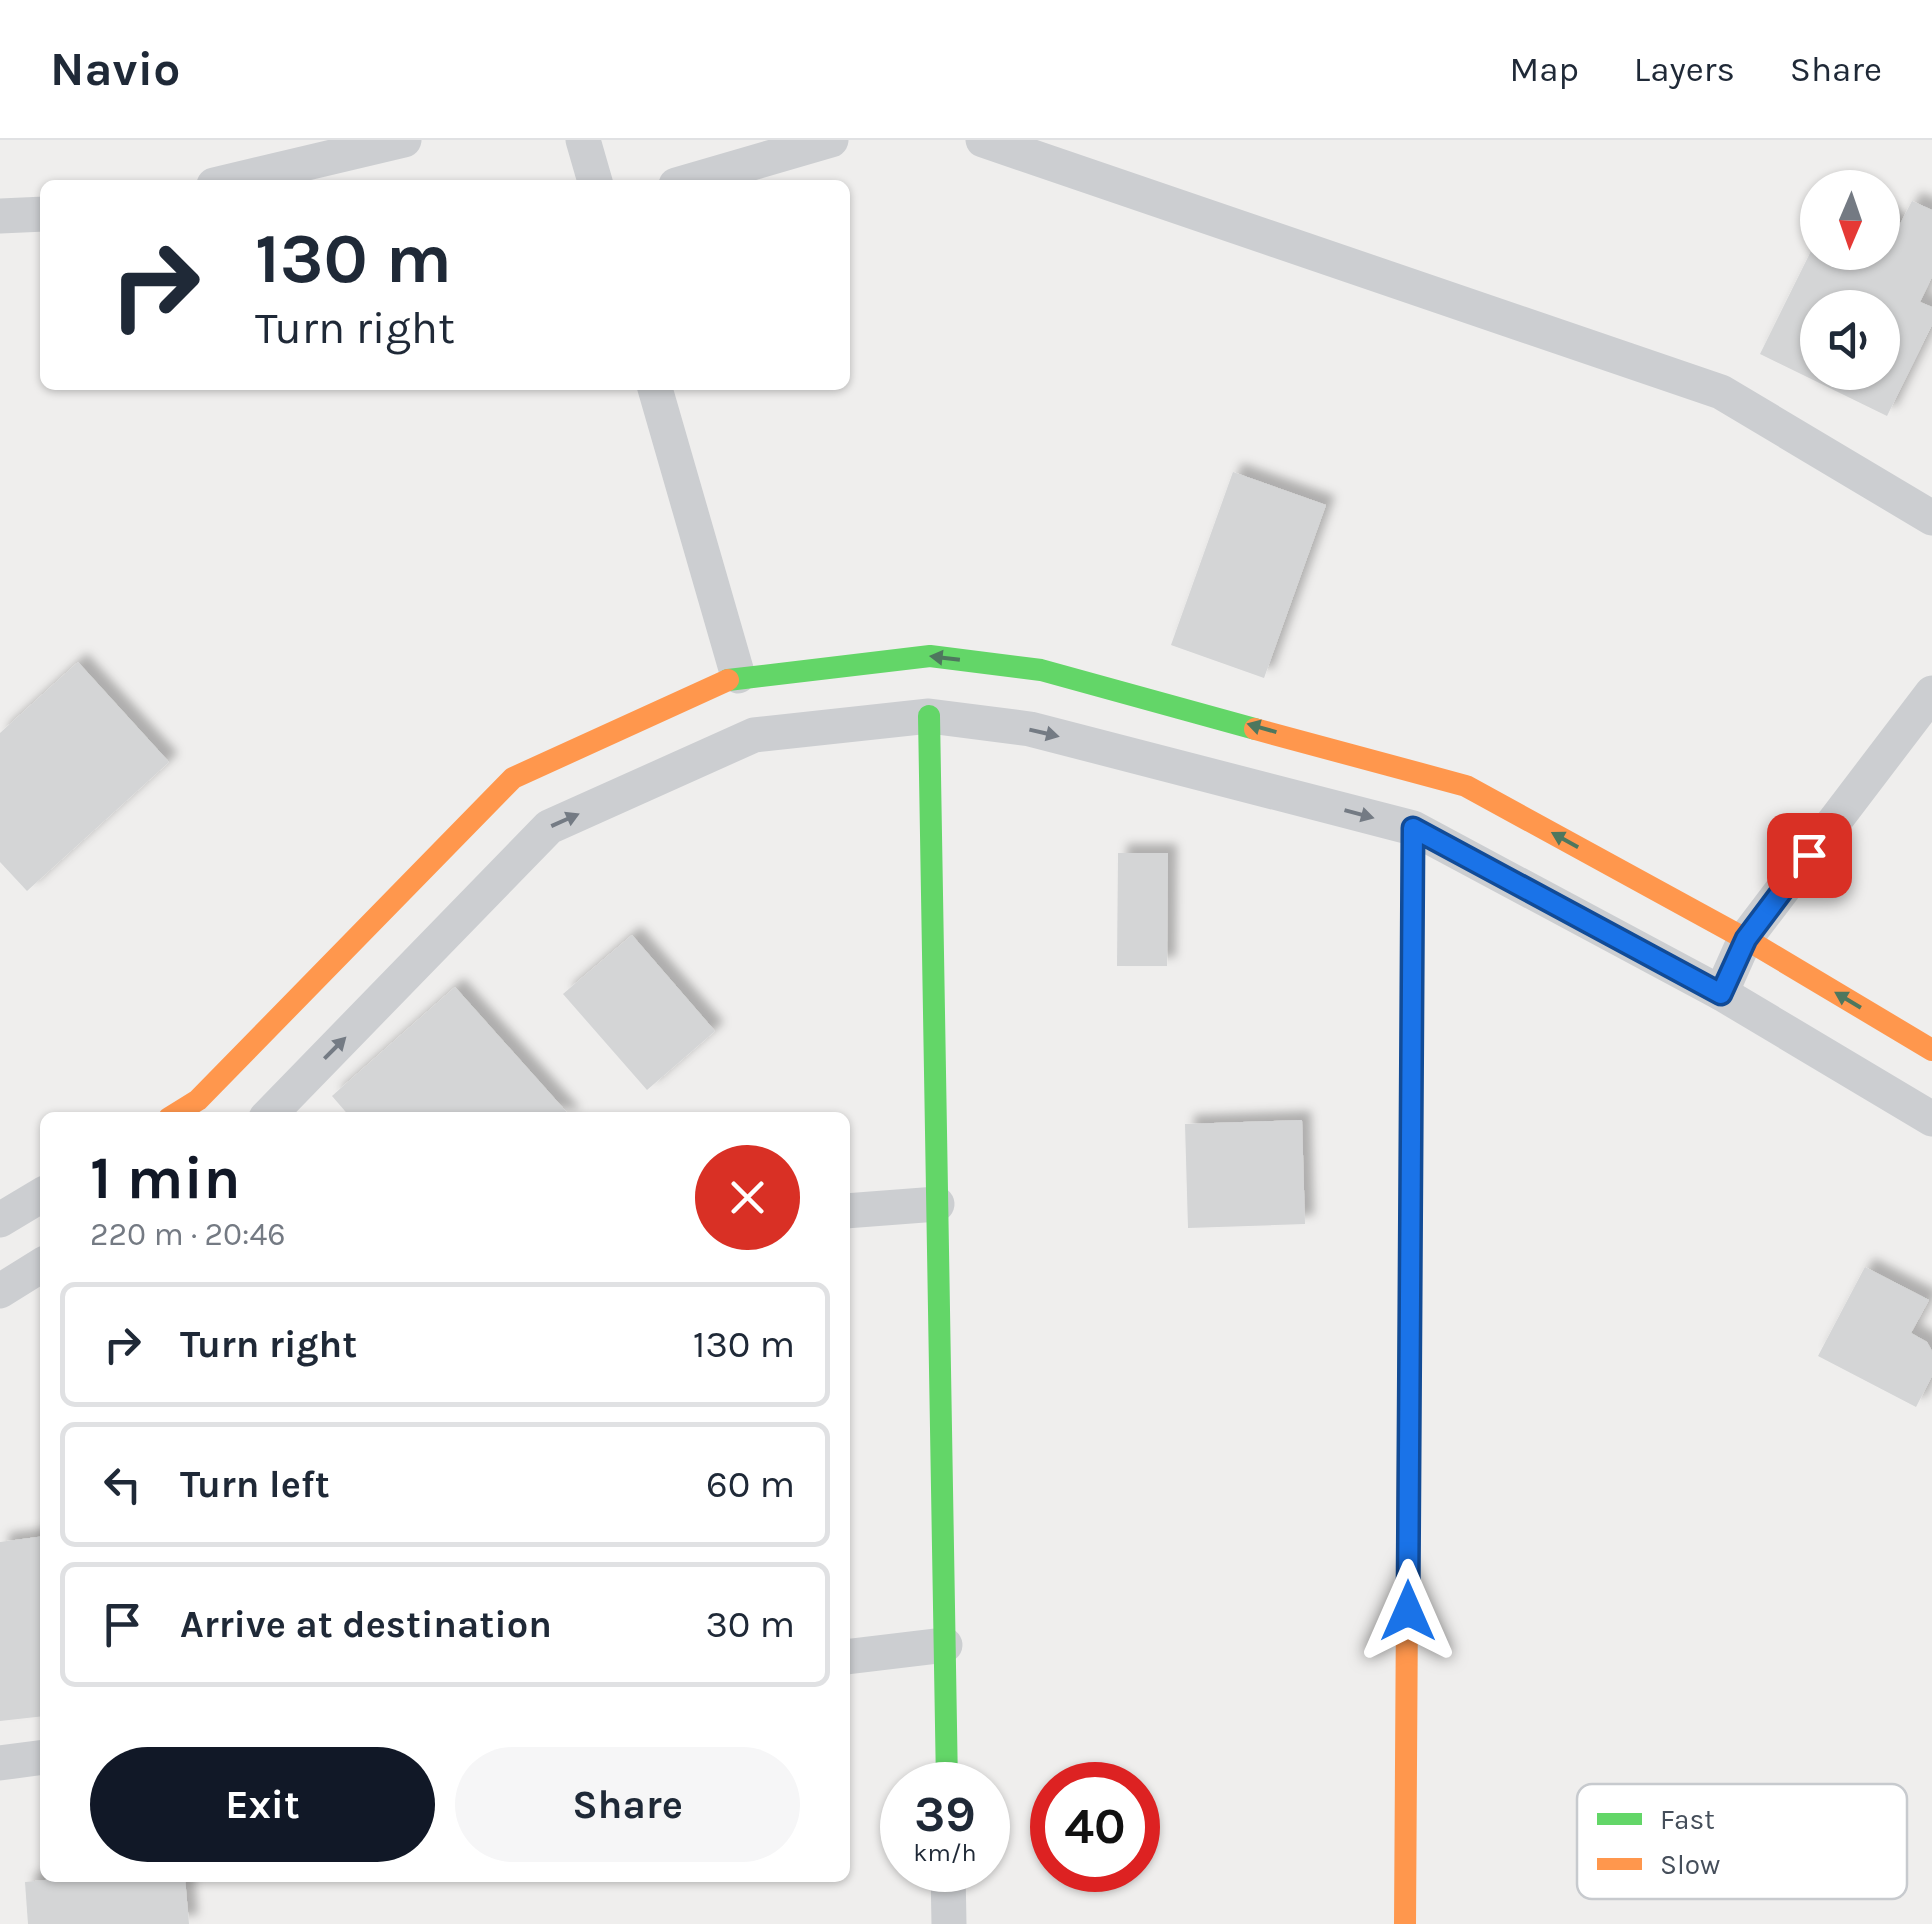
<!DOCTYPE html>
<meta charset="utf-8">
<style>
body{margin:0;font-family:Karla,sans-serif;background:#f6f6f7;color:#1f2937;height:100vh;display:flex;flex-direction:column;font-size:38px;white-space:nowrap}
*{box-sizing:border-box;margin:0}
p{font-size:32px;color:#747a83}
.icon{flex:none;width:55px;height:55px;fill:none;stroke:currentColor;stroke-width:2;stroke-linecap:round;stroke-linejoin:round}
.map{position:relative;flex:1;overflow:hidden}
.drawer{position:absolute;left:40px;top:972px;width:810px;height:770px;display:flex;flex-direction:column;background:#fff;border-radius:15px;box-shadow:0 2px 8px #0004}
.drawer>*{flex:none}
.guide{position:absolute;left:40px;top:40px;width:810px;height:210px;border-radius:15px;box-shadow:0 2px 8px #0004;background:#fff;color:#1f2937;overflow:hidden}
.needle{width:65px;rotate:182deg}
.buttons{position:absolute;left:1800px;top:30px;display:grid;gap:20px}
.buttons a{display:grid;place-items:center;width:100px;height:100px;border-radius:50%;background:#fff;box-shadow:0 2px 8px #0004;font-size:50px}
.speed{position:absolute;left:880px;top:1622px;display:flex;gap:20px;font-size:50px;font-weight:700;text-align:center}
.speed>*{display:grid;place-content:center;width:130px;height:130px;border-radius:50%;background:#fff;box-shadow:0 2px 8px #0004;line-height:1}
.speed small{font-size:25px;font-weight:400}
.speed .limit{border:15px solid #d22;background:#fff;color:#111}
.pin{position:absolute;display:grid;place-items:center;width:85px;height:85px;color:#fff;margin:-42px;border-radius:20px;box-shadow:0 5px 15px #0006}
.me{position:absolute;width:110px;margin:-55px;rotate:0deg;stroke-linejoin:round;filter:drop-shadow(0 0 8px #0008)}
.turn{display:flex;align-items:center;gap:35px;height:210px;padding:0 50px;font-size:45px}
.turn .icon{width:130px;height:130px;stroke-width:2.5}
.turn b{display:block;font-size:70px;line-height:85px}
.round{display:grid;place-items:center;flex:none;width:105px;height:105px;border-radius:52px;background:#f6f6f7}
.summary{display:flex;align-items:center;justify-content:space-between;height:170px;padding:0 50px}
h1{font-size:60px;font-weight:700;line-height:75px;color:#111827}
.primary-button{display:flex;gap:20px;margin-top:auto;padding:20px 50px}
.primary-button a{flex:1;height:115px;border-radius:60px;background:#111827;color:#fff;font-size:40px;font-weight:700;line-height:115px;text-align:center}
.primary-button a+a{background:#f6f6f7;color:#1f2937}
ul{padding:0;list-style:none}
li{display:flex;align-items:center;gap:30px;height:125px;margin:0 20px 15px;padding:0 30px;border:5px solid #e0e1e3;border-radius:15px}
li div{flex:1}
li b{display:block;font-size:38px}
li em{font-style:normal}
header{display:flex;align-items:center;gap:60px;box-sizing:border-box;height:140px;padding:0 50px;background:#fff;border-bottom:2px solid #e0e1e3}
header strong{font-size:48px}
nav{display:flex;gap:55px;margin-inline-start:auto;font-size:35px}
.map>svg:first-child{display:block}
.building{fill:#d4d5d6;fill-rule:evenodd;filter:url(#shadow)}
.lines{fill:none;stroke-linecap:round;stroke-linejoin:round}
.street{stroke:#ccced1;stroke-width:35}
.fast{stroke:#63d668;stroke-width:22}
.slow{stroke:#ff974d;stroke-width:22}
.oneway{fill:#4e775e}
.oneway2{fill:#747b84}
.route-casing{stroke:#114b97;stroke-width:25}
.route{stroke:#1a73e8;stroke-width:18}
.key{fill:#fff;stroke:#c7cace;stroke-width:2.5}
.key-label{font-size:28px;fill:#454e5a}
</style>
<header>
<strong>Navio</strong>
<nav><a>Map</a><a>Layers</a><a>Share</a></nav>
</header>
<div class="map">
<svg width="1932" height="1784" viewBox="0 0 1932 1784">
<defs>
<filter id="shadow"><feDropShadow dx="9" dy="-9" stdDeviation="5" flood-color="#0004"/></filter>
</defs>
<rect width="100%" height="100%" fill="#efeeed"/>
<!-- building -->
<g class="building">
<path d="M1912,61L1932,70V137L1920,162L1932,167V185L1887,276L1760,214L1818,97V112H1882V72L1899,86ZM1818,168H1882V232H1818Z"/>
<path d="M1233,332L1326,365L1264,538L1171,505Z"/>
<path d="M78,522L169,622L27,751L0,722V593Z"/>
<path d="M1118,713H1168L1167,826H1117Z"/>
<path d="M632,795L715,891L647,950L563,854Z"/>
<path d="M455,847L572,978H351L332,956Z"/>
<path d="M1302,980L1305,1084L1188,1088L1185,984Z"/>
<path d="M1865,1127L1929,1160L1911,1193L1927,1202L1932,1211V1236L1916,1267L1818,1216Z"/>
<path d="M45,1396V1576L0,1581V1402Z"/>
<path d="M65,1738H185L189,1784H28L25,1742Z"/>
</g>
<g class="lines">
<!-- street -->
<g class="street">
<path d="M583,0L596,45"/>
<path d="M983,0L1721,252L1932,378"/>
<path d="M214,45L404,0"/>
<path d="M676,45L831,0"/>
<path d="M0,76L45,74"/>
<path d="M654,245L738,536"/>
<path d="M1721,853L1745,799L1932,553"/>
<path d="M266,978L549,687L754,595L929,576L1030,589L1413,688L1721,853L1932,979"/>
<path d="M845,1071L937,1064"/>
<path d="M0,1080L45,1053"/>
<path d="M0,1151L45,1123"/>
<path d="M845,1517L945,1505"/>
<path d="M0,1623L45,1617"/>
<path d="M948,1730L949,1784"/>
</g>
<!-- fast -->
<g class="fast">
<path d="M728,540L930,516L1041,530L1255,589"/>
<path d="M929,576L947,1645"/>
<path d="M1408,1308L1413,688"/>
</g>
<!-- slow -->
<g class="slow">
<path d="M1255,589L1466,646L1751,802L1932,910"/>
<path d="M169,978L198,960L513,638L728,540"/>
<path d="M1405,1784L1408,1308"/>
</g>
</g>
<!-- one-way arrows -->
<defs><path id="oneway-solid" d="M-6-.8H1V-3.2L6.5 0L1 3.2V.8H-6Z" transform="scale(2.5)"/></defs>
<g class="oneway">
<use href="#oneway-solid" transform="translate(945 518) rotate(-173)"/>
<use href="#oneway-solid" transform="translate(1262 588) rotate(-164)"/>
<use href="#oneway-solid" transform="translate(1565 700) rotate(-151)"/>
<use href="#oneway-solid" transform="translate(1848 860) rotate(-149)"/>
</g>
<g class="oneway2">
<use href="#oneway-solid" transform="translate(1044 593) rotate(13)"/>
<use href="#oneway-solid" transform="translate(1359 674) rotate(15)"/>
<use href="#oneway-solid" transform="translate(565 680) rotate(-24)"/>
<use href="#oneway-solid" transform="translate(335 908) rotate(-45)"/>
</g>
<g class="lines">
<!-- route casing -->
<g class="route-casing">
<path id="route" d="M1408,1471L1413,688L1721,854L1746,799L1809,715"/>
</g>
<!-- route -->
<use href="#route" class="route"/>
</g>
<!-- legend -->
<rect x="1577" y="1644" width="330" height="115" rx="15" class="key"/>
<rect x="1597" y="1673" width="45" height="12" fill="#63d668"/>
<rect x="1597" y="1718" width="45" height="12" fill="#ff974d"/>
<g class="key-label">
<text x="1660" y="1689">Fast</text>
<text x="1660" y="1734">Slow</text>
</g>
</svg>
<div class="buttons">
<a><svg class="needle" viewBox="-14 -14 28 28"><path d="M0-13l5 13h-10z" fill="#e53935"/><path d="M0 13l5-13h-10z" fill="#747a83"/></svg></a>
<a><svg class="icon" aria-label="sound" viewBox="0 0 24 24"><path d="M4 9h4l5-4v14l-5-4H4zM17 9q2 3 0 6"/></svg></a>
</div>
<div class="speed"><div>39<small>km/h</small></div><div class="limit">40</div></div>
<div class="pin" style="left:1809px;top:715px;background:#d93025"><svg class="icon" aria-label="arrive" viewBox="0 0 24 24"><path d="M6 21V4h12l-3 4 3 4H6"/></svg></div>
<svg class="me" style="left:1408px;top:1471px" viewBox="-20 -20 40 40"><path d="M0-17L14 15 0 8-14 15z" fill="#1a73e8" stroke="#fff" stroke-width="4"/></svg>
<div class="guide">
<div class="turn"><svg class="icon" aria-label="right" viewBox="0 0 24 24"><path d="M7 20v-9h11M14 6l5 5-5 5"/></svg><div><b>130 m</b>Turn right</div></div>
</div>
<section class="drawer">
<div class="summary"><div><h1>1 min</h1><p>220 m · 20:46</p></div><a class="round" style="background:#d93025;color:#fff"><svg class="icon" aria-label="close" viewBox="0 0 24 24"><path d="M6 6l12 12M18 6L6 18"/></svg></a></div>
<ul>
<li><svg class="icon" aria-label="right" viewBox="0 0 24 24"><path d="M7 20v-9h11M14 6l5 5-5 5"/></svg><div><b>Turn right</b></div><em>130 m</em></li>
<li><svg class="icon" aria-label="left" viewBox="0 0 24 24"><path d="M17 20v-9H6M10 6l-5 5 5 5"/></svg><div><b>Turn left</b></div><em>60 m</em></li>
<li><svg class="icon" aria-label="arrive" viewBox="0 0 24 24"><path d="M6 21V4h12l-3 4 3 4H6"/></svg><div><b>Arrive at destination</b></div><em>30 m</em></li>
</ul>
<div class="primary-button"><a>Exit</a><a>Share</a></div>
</section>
</div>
